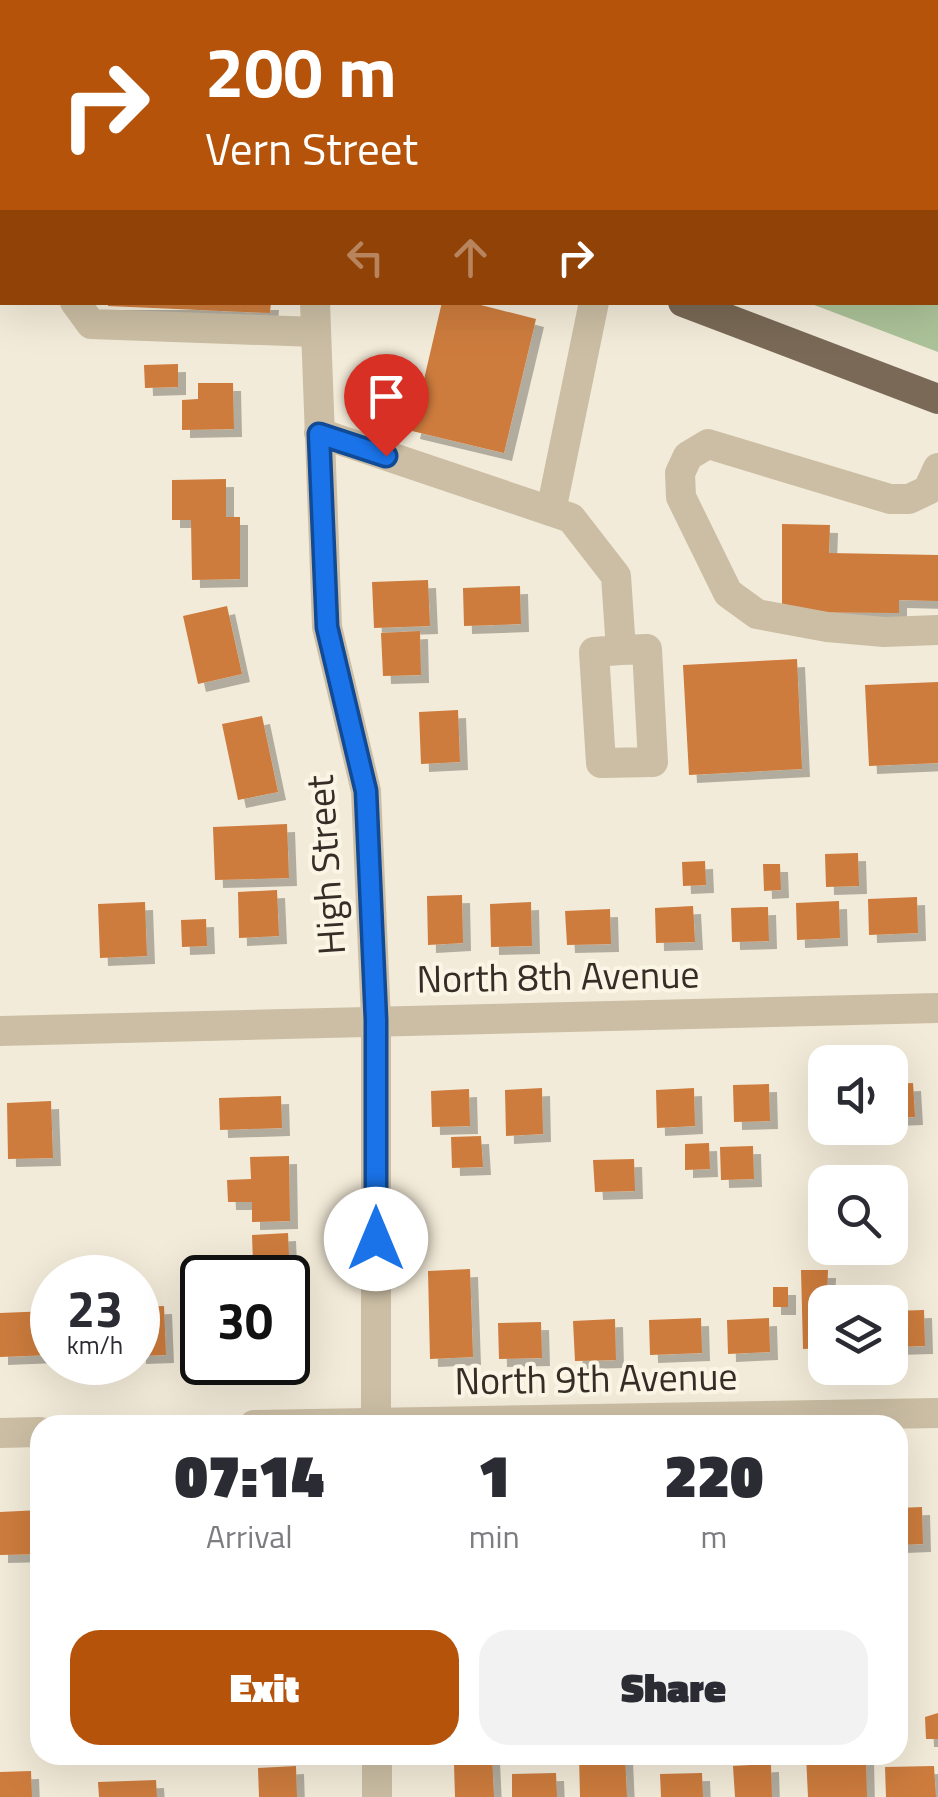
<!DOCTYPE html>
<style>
body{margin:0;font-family:"Titillium Web",sans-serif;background:#f2f2f3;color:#2b2b33;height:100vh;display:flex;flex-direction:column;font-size:38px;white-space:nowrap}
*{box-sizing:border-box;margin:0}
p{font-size:32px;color:#7c7c81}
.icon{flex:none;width:55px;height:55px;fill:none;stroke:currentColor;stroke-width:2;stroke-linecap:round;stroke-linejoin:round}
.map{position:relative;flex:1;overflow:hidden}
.sheet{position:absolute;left:30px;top:1415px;width:878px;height:350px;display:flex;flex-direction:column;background:#fff;border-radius:30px;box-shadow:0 10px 40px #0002}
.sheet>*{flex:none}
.guide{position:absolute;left:0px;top:0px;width:940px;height:305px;box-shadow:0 10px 40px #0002;background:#b45309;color:#fff;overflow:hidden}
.fabs{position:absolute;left:808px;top:1045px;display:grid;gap:20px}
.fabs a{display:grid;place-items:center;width:100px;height:100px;border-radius:20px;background:#fff;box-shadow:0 10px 40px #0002;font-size:50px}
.speed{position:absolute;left:30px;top:1255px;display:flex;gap:20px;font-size:50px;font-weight:700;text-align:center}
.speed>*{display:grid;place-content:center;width:130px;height:130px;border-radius:50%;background:#fff;box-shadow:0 10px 40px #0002;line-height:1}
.speed small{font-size:25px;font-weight:400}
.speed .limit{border:5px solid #111;border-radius:15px;background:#fff;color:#111}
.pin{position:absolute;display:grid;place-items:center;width:85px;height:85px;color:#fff;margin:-102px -42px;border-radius:50% 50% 50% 0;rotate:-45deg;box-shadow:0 0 10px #0007}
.pin .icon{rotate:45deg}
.me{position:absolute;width:110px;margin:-55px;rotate:0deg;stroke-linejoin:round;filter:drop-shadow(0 0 8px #0008)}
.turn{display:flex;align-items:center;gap:35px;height:210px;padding:0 40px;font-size:45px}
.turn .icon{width:130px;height:130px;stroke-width:2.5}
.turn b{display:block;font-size:70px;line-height:85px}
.lanes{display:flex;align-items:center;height:95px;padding:0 40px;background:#0003;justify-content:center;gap:50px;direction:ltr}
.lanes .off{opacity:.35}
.eta{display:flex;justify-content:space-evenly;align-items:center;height:170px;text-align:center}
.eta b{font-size:60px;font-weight:800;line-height:70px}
.action{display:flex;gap:20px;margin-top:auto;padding:20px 40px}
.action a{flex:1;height:115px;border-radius:30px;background:#b45309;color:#fff;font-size:40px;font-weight:800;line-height:115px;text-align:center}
.action a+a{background:#f2f2f3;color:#2b2b33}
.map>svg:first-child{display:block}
.green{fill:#acc298}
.building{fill:#cd7b3d;filter:url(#shadow)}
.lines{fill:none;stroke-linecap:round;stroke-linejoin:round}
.minor{stroke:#cbbea4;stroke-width:30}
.major{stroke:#796956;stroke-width:30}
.route-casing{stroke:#114b97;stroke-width:25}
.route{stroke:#1a73e8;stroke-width:18}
.labels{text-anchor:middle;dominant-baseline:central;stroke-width:8;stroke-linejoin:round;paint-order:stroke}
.street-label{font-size:38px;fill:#362e26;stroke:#faf5e5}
</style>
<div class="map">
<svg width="938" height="1797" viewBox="0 0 938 1797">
<defs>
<filter id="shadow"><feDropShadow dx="8" dy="8" stdDeviation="0" flood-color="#0004"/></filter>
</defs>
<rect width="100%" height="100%" fill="#f3ebd9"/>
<!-- green -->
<path class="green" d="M555,0H938V352L809,303L938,302V2H555Z"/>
<!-- building -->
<g class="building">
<path d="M108,302H271L270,313L108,306Z"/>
<path d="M442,302H469L536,319L504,453L412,431Z"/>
<path d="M178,364V387L145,388L144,365Z"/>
<path d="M198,383H233L234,429L182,430V400L198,399Z"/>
<path d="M226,479V517H240V579L192,580L191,520H172V480Z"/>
<path d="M782,524L830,525L829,553L938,555V601L899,600V613L782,612Z"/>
<path d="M428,580L430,626L374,628L372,582Z"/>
<path d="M520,586L521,624L464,626L463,588Z"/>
<path d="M227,606L242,674L198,684L183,616Z"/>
<path d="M420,631L421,675L383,676L381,633Z"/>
<path d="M797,659L802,769L689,775L683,665Z"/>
<path d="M938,682V763L869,766L865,685Z"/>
<path d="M458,710L460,762L421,764L419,712Z"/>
<path d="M262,716L278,792L238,800L222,724Z"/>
<path d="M287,824L289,878L215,880L213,827Z"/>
<path d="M858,853L859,886L826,887L825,854Z"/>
<path d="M705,861L706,885L683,886L682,862Z"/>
<path d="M763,864H780L781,890L764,891Z"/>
<path d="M277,890L279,936L239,938L238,892Z"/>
<path d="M462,895L463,943L428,945L427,896Z"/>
<path d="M917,897L918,933L869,935L868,899Z"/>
<path d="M839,901L840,938L797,940L796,903Z"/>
<path d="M145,902L147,956L100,958L98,904Z"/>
<path d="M531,902L532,946L491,947L490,904Z"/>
<path d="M693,906L695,942L656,943L655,908Z"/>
<path d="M768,907L769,941L732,942L731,908Z"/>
<path d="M610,909L611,944L567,945L565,911Z"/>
<path d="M206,919L207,946L182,947L181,920Z"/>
<path d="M913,1083L915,1117L890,1118V1084Z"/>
<path d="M769,1084L770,1121L734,1122L733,1085Z"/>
<path d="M808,1084H825V1119L810,1120Z"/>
<path d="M542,1088L543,1134L506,1136L505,1090Z"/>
<path d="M694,1088L695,1126L657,1128L656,1090Z"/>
<path d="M469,1089L470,1126L432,1127L431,1091Z"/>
<path d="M281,1096L282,1128L220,1130L219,1098Z"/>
<path d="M51,1101L53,1158L8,1159L7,1103Z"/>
<path d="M481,1136L483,1167L452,1168L451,1137Z"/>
<path d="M709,1143L710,1169L685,1170V1144Z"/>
<path d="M753,1146L754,1179L721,1180L720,1147Z"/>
<path d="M289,1156L290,1221L252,1222V1202H228L227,1180L251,1179L250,1157Z"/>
<path d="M634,1159L635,1191L595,1192L593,1160Z"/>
<path d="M288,1233L290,1278H242V1265L253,1264L252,1235Z"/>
<path d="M470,1269L473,1357L430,1359L428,1271Z"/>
<path d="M801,1270H828L825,1348L803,1349Z"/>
<rect x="773" y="1287" width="15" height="20"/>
<path d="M164,1306L166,1355L138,1356V1307Z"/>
<path d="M924,1310L925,1346L890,1347V1311Z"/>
<path d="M49,1311L50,1355L0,1357V1313Z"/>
<path d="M701,1318L702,1353L650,1355L649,1320Z"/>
<path d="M769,1318L770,1352L728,1354L727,1320Z"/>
<path d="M615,1319L616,1360L575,1361L573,1321Z"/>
<path d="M541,1322L542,1358L499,1359L498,1323Z"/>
<path d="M922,1507L923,1544L898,1545V1508Z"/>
<path d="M40,1510V1554L0,1555V1512Z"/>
<path d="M938,1713V1739H926L925,1717Z"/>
<path d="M461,1755H492L494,1797H455L454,1764L461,1763Z"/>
<path d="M579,1755H625L627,1797H580Z"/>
<path d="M806,1755H866L867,1797H808Z"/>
<path d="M771,1764L772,1797H735L733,1766Z"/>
<path d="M296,1766L297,1797H259L258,1768Z"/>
<path d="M934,1766L936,1797H886L885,1767Z"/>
<path d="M31,1771L32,1797H0V1772Z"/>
<path d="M556,1773L557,1797H512V1774Z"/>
<path d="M702,1773L703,1797H661L660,1774Z"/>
<path d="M156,1780L157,1797H99L98,1782Z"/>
</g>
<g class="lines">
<!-- minor -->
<g class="minor">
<path d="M75,302L91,324L316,332"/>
<path d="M315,302L327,627L366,791L376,1020V1425"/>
<path d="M319,433L571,518L616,576L621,650L647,649L653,762L601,763L594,652L621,650"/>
<path d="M938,468L928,490L909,499H890L708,444L688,456L680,473L681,497L728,593L757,614L827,627L884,632L938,630"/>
<path d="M551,511L594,302"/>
<path d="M0,1031L938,1008"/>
<path d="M254,1425L938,1413"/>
<path d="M0,1433L40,1432"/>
<path d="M377,1755V1797"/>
</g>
<!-- major -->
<g class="major">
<path d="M0,90L2,91"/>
<path d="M683,302L938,399"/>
</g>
</g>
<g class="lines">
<!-- route casing -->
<g class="route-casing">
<path id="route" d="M376,1239V1020L366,791L327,627L319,434L386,456"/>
</g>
<!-- route -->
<use href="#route" class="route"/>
</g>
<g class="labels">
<!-- street labels -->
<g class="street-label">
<text transform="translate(325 865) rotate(-94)">High Street</text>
<text transform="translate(558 976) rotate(-1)">North 8th Avenue</text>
<text transform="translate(596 1378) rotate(-1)">North 9th Avenue</text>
</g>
</g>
</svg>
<div class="fabs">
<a><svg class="icon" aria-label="sound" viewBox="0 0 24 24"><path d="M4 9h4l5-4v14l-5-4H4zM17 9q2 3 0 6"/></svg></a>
<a><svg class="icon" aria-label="search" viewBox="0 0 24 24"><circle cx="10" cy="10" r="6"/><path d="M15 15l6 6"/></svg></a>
<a><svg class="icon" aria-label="layers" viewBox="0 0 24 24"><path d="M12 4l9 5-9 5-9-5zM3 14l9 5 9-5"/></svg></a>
</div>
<div class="speed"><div>23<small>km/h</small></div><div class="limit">30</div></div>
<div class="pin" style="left:386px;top:456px;background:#d93025"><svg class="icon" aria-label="arrive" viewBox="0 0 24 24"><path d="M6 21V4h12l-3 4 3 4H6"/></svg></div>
<svg class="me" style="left:376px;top:1239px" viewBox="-20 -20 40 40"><circle r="19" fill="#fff"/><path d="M0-13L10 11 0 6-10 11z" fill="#1a73e8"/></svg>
<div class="guide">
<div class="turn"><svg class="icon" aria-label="right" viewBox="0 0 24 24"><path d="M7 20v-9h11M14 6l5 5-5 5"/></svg><div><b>200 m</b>Vern Street</div></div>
<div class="lanes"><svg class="icon off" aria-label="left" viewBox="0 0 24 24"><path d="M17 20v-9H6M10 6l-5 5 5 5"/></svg><svg class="icon off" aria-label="ahead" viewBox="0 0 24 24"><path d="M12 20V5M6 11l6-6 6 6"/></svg><svg class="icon" aria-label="right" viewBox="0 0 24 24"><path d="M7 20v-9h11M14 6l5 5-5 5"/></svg></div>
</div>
<section class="sheet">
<div class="eta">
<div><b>07:14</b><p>Arrival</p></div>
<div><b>1</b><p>min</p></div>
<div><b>220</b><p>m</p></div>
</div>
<div class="action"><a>Exit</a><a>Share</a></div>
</section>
</div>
